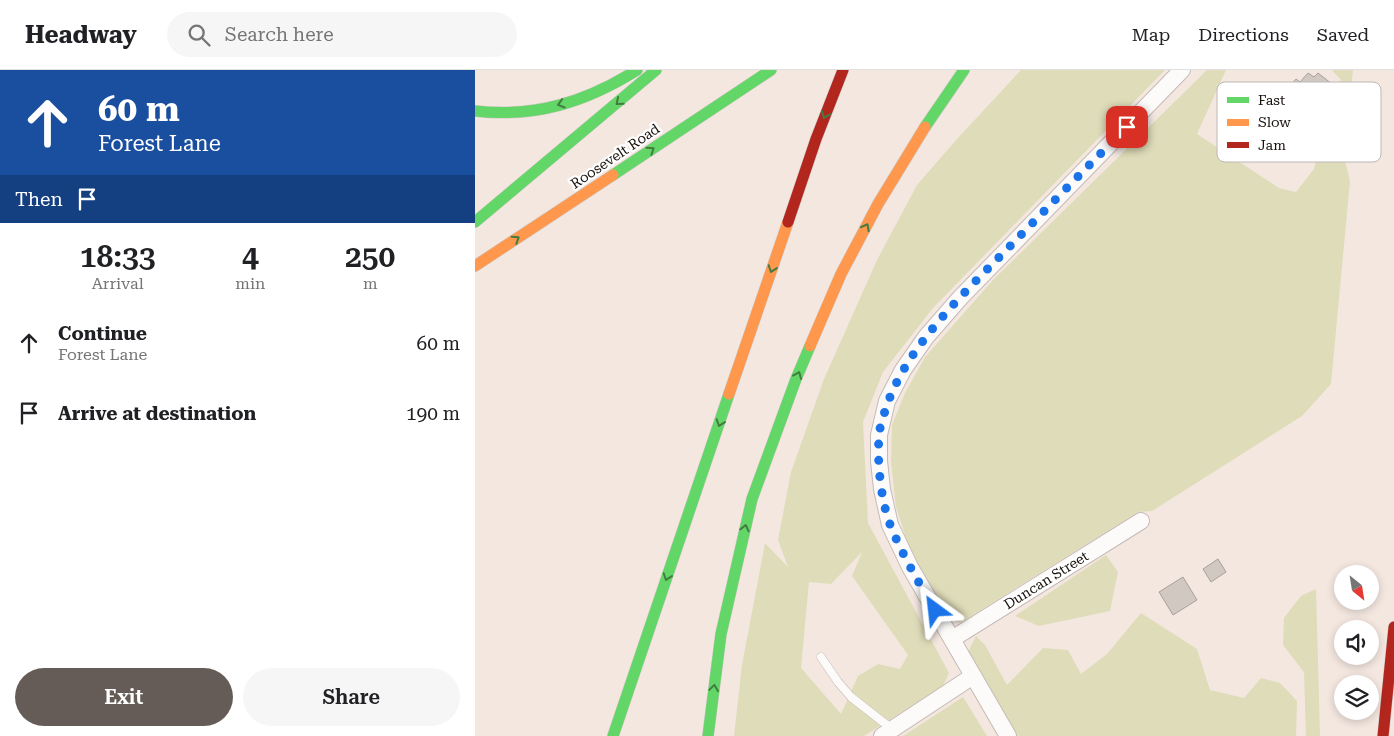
<!DOCTYPE html>
<style>
body{margin:0;font-family:"Roboto Serif",serif;background:#f6f6f6;color:#202124;height:100vh;display:flex;flex-direction:column;font-size:19px;white-space:nowrap}
*{box-sizing:border-box;margin:0}
p{font-size:16px;color:#757577}
.icon{flex:none;width:28px;height:28px;fill:none;stroke:currentColor;stroke-width:2;stroke-linecap:round;stroke-linejoin:round}
.map{position:relative;flex:1;overflow:hidden}
.details{display:flex;flex-direction:column;background:#fff;width:475px}
.details>*{flex:none}
.hud{background:#1a4fa0;color:#fff;overflow:hidden}
.needle{width:32px;rotate:150deg}
.buttons{position:absolute;left:859px;top:495px;display:grid;gap:10px}
.buttons a{display:grid;place-items:center;width:45px;height:45px;border-radius:50%;background:#fff;box-shadow:0 2px 8px #0003;font-size:25px}
.pin{position:absolute;display:grid;place-items:center;width:42px;height:42px;color:#fff;margin:-21px;border-radius:10px;box-shadow:0 2px 8px #0006}
.me{position:absolute;width:55px;margin:-28px;rotate:330deg;stroke-linejoin:round;filter:drop-shadow(0 0 4px #0008)}
.turn{display:flex;align-items:center;gap:18px;height:105px;padding:0 15px;font-size:22px}
.turn .icon{width:65px;height:65px;stroke-width:2.5}
.turn b{display:block;font-size:35px;line-height:42px}
.then{display:flex;align-items:center;height:48px;padding:0 15px;background:#0003;gap:10px;font-size:19px}
.eta{display:flex;justify-content:space-evenly;align-items:center;height:85px;text-align:center}
.eta b{font-size:30px;font-weight:600;line-height:35px}
.button{display:flex;gap:10px;margin-top:auto;padding:10px 15px}
.button a{flex:1;height:58px;border-radius:30px;background:#665c57;color:#fff;font-size:20px;font-weight:600;line-height:58px;text-align:center}
.button a+a{background:#f6f6f6;color:#202124}
ul{padding:0;list-style:none}
li{display:flex;align-items:center;gap:15px;height:70px;padding:0 15px}
li div{flex:1}
li b{display:block;font-size:19px}
li em{font-style:normal}
header{display:flex;align-items:center;gap:30px;box-sizing:border-box;height:70px;padding:0 25px;background:#fff;border-bottom:1px solid #e0e0e0}
header strong{font-size:24px}
nav{display:flex;gap:28px;margin-inline-start:auto;font-size:18px}
.search{width:350px;height:45px;background:#f6f6f6;display:flex;align-items:center;gap:12px;box-sizing:border-box;padding:0 18px;border-radius:28px;color:#757577;font-size:19px}
main{display:flex;flex:1;min-height:0}
.map>svg:first-child{display:block}
.green{fill:#dfdcb9;fill-rule:evenodd}
.building{fill:#d2c8c2;stroke:#a9a09a}
.lines{fill:none;stroke-linecap:round;stroke-linejoin:round}
.lane-casing{stroke:#c5bbb6;stroke-width:9}
.street-casing{stroke:#c5bbb6;stroke-width:18}
.fast-casing{stroke:#cdc7c3;stroke-width:12}
.slow-casing{stroke:#cdc7c3;stroke-width:12}
.jam-casing{stroke:#cdc7c3;stroke-width:12}
.lane{stroke:#fdfbfa;stroke-width:8}
.street{stroke:#fdfbfa;stroke-width:16}
.fast{stroke:#63d668;stroke-width:11}
.slow{stroke:#ff974d;stroke-width:11}
.jam{stroke:#b3261e;stroke-width:11}
.oneway{stroke:#427d3f}
.route{stroke:#1a73e8;stroke-width:9;stroke-dasharray:0 16.2}
.labels{text-anchor:middle;dominant-baseline:central;stroke-width:4.5;stroke-linejoin:round;paint-order:stroke}
.street-label{font-size:14px;fill:#19110d;stroke:#fff}
.key{fill:#fff;stroke:#bab8b6;stroke-width:1}
.key-label{font-size:14px;fill:#19110d}
</style>
<header>
<strong>Headway</strong>
<div class="search"><svg class="icon" aria-label="search" viewBox="0 0 24 24"><circle cx="10" cy="10" r="6"/><path d="M15 15l6 6"/></svg>Search here</div>
<nav><a>Map</a><a>Directions</a><a>Saved</a></nav>
</header>
<main>
<section class="details">
<div class="hud">
<div class="turn"><svg class="icon" aria-label="ahead" viewBox="0 0 24 24"><path d="M12 20V5M6 11l6-6 6 6"/></svg><div><b>60 m</b>Forest Lane</div></div>
<div class="then">Then<svg class="icon" aria-label="arrive" viewBox="0 0 24 24"><path d="M6 21V4h12l-3 4 3 4H6"/></svg></div>
</div>
<div class="eta">
<div><b>18:33</b><p>Arrival</p></div>
<div><b>4</b><p>min</p></div>
<div><b>250</b><p>m</p></div>
</div>
<ul>
<li><svg class="icon" aria-label="ahead" viewBox="0 0 24 24"><path d="M12 20V5M6 11l6-6 6 6"/></svg><div><b>Continue</b><p>Forest Lane</p></div><em>60 m</em></li>
<li><svg class="icon" aria-label="arrive" viewBox="0 0 24 24"><path d="M6 21V4h12l-3 4 3 4H6"/></svg><div><b>Arrive at destination</b></div><em>190 m</em></li>
</ul>
<div class="button"><a>Exit</a><a>Share</a></div>
</section>
<div class="map">
<svg width="919" height="666" viewBox="0 0 919 666">
<rect width="100%" height="100%" fill="#f4e7e0"/>
<!-- green -->
<g class="green">
<path d="M546,0H690L458,238L408,302L388,352L393,453L474,603L468,616L389,666H259L267,595L290,473L313,497L303,470L316,402L349,309L402,190L442,115L482,69ZM387,482L377,506L433,585L425,599L403,594L383,606L366,644L326,598L334,512L356,514Z"/>
<path d="M732,0H751L722,64L804,118L821,122L839,99L845,74L867,79L875,111L856,314L827,346L677,441L663,442L485,553L473,545L437,487L421,437L416,392L417,355L430,323L450,287L518,210Z"/>
<path d="M857,0H878L870,70L850,63L859,41L851,30L866,10Z"/>
<path d="M631,485L643,502L635,541L564,556L540,546Z"/>
<path d="M841,519L845,666H831L829,602L808,575L809,548L826,526Z"/>
<path d="M666,543L722,579L735,620L769,628L786,608L805,613L822,631L821,666H543L493,582L501,566L510,575L532,615L568,578L593,580L606,604L632,584Z"/>
<path d="M488,627L512,666H428Z"/>
</g>
<!-- building -->
<g class="building">
<path d="M833,3L839,7L843,3L857,14L834,39L839,43L828,56L823,51L813,63L794,47L813,25L810,22L821,9L825,12Z"/>
<path d="M743,489L751,502L736,512L728,499Z"/>
<path d="M708,507L722,530L698,545L684,522Z"/>
</g>
<g class="lines">
<!-- lane casing -->
<g class="lane-casing">
<path id="lane" d="M346,587L363,612L376,627L417,659"/>
</g>
<!-- street casing -->
<g class="street-casing">
<g id="street">
<path d="M477,569L666,451"/>
<path d="M407,666L498,606"/>
<path d="M533,666L435,497L415,455L407,419L404,391V365L412,331L428,300L451,267L485,228L707,0"/>
</g>
</g>
<!-- fast casing -->
<g class="fast-casing">
<g id="fast">
<path d="M0,41C60,48 111,32 162,0"/>
<path d="M450,57L489,0"/>
<path d="M138,105L296,0"/>
<path d="M0,152L181,0"/>
<path d="M138,666L254,324"/>
<path d="M233,666L246,564L277,429L321,309L335,276"/>
</g>
</g>
<!-- slow casing -->
<g class="slow-casing">
<g id="slow">
<path d="M0,196L138,105"/>
<path d="M335,276L366,204L403,134L450,57"/>
<path d="M254,324L313,152"/>
</g>
</g>
<!-- jam casing -->
<g class="jam-casing">
<g id="jam">
<path d="M313,152L341,69L368,0"/>
<path d="M908,666L919,557"/>
</g>
</g>
<!-- lane -->
<use href="#lane" class="lane"/>
<!-- street -->
<use href="#street" class="street"/>
<!-- fast -->
<use href="#fast" class="fast"/>
<!-- slow -->
<use href="#slow" class="slow"/>
<!-- jam -->
<use href="#jam" class="jam"/>
</g>
<!-- one-way arrows -->
<defs><path id="oneway-chevron" d="M-2-3.5L2.5 0L-2 3.5" fill="none" stroke-width="1.6" stroke-linecap="round" stroke-linejoin="round" transform="scale(1.25)"/></defs>
<g class="oneway">
<use href="#oneway-chevron" transform="translate(144 32) rotate(140)"/>
<use href="#oneway-chevron" transform="translate(86 34) rotate(164)"/>
<use href="#oneway-chevron" transform="translate(350 45) rotate(112)"/>
<use href="#oneway-chevron" transform="translate(176 80) rotate(-34)"/>
<use href="#oneway-chevron" transform="translate(391 157) rotate(-62)"/>
<use href="#oneway-chevron" transform="translate(41 169) rotate(-33)"/>
<use href="#oneway-chevron" transform="translate(297 199) rotate(109)"/>
<use href="#oneway-chevron" transform="translate(323 305) rotate(-67)"/>
<use href="#oneway-chevron" transform="translate(245 353) rotate(109)"/>
<use href="#oneway-chevron" transform="translate(270 458) rotate(-77)"/>
<use href="#oneway-chevron" transform="translate(192 507) rotate(109)"/>
<use href="#oneway-chevron" transform="translate(239 618) rotate(-82)"/>
</g>
<g class="lines">
<!-- route -->
<path class="route" d="M460,540C444,513 428,486 416,457C406,432 402,393 404,367C404,361 406,354 408,348C426,279 492,221 540,171C577,133 614,95 652,57"/>
</g>
<g class="labels">
<!-- street labels -->
<g class="street-label">
<text transform="translate(140 86) rotate(-34)">Roosevelt Road</text>
<text transform="translate(571 510) rotate(-32)">Duncan Street</text>
</g>
</g>
<!-- legend -->
<rect x="742" y="12" width="164" height="80" rx="8" class="key"/>
<rect x="752" y="27" width="22" height="6" fill="#63d668"/>
<rect x="752" y="49" width="22" height="7" fill="#ff974d"/>
<rect x="752" y="72" width="22" height="6" fill="#b3261e"/>
<g class="key-label">
<text x="783" y="35">Fast</text>
<text x="783" y="57">Slow</text>
<text x="783" y="80">Jam</text>
</g>
</svg>
<div class="buttons">
<a><svg class="needle" viewBox="-14 -14 28 28"><path d="M0-13l5 13h-10z" fill="#e53935"/><path d="M0 13l5-13h-10z" fill="#757577"/></svg></a>
<a><svg class="icon" aria-label="sound" viewBox="0 0 24 24"><path d="M4 9h4l5-4v14l-5-4H4zM17 9q2 3 0 6"/></svg></a>
<a><svg class="icon" aria-label="layers" viewBox="0 0 24 24"><path d="M12 4l9 5-9 5-9-5zM3 14l9 5 9-5"/></svg></a>
</div>
<div class="pin" style="left:652px;top:57px;background:#d93025"><svg class="icon" aria-label="arrive" viewBox="0 0 24 24"><path d="M6 21V4h12l-3 4 3 4H6"/></svg></div>
<svg class="me" style="left:460px;top:540px" viewBox="-20 -20 40 40"><path d="M0-17L14 15 0 8-14 15z" fill="#1a73e8" stroke="#fff" stroke-width="4"/></svg>
</div>
</main>
